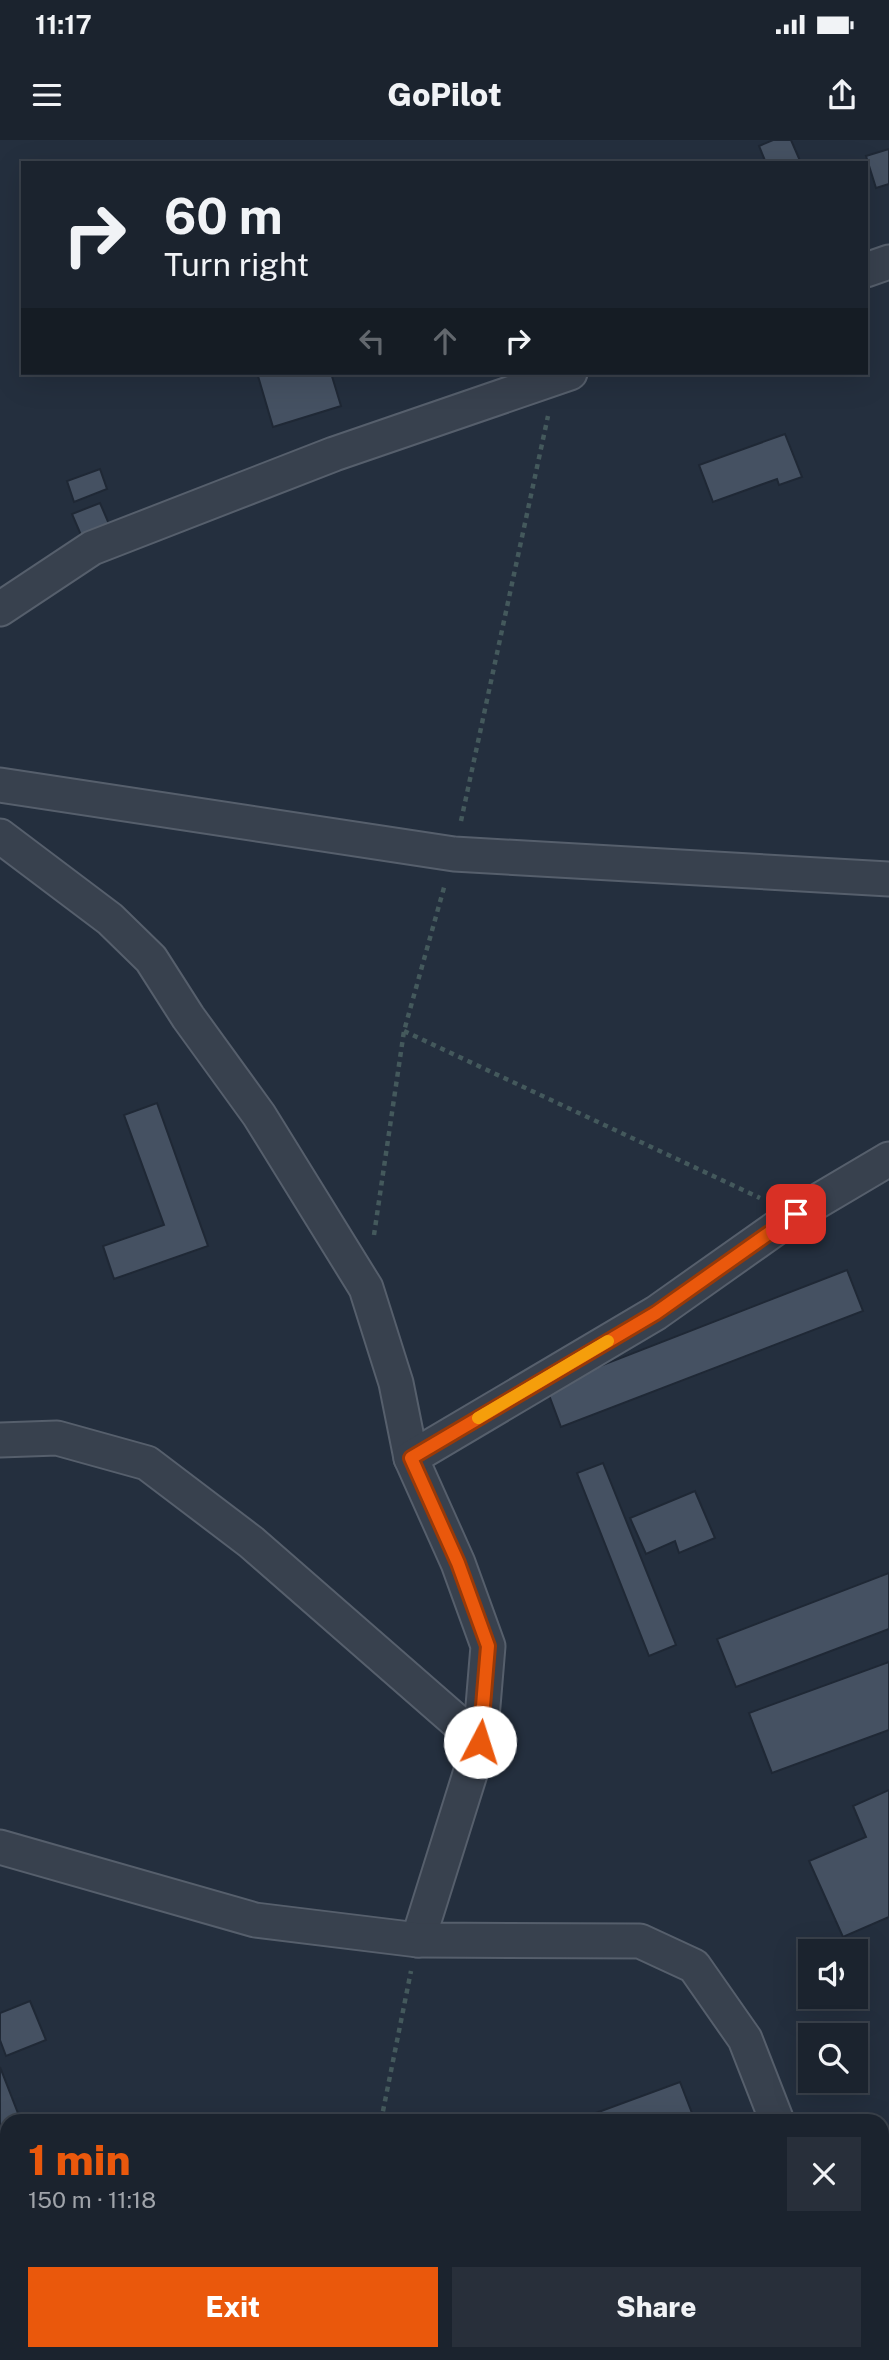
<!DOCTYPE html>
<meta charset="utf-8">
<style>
body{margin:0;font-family:"Public Sans",sans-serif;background:#282f3a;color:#f1f3f6;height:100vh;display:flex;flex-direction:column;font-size:26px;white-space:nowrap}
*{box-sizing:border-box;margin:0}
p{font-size:23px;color:#a0a4aa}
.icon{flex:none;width:38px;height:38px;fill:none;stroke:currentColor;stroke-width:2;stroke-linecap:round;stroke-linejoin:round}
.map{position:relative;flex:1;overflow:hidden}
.panel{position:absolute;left:0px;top:1974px;width:889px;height:247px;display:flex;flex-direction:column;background:#1b232e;border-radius:21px 21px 0 0;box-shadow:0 7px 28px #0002,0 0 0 2px #39404a}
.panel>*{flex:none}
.top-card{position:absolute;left:21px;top:21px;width:847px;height:214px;border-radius:0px;box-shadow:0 7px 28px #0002,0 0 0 2px #39404a;background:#1b232e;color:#f1f3f6;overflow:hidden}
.tools{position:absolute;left:798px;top:1799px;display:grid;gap:14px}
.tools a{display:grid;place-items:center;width:70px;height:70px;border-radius:0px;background:#1b232e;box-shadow:0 7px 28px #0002,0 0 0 2px #39404a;font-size:35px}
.pin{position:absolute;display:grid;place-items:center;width:60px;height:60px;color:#fff;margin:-30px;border-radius:14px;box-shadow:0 4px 10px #0006}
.me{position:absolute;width:77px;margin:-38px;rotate:5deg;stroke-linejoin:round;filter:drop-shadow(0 0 5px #0008)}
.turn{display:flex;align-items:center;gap:24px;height:147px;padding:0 28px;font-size:32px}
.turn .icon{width:91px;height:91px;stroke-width:2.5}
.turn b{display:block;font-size:49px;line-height:60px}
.lanes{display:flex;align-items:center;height:66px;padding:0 28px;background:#0003;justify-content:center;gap:35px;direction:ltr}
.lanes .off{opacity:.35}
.round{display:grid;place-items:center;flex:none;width:74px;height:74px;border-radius:0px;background:#282f3a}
.headline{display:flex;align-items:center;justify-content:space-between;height:119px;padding:0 28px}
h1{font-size:42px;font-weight:800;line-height:52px;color:#ea580c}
.cta{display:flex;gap:14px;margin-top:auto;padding:14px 28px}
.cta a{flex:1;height:80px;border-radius:0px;background:#ea580c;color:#fff;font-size:28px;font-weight:800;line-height:80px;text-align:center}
.cta a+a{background:#282f3a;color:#f1f3f6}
.status{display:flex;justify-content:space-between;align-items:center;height:49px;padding:0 35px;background:#1b232e;direction:ltr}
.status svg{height:19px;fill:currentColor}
header{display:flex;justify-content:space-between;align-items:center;height:91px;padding:0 28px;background:#1b232e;font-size:32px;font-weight:800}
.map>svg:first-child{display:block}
.building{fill:#455162;stroke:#1f2835;stroke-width:2}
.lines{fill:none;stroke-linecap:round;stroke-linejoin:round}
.street-casing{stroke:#565f6c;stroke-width:37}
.path{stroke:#44595c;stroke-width:4.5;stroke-dasharray:5 5;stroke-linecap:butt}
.street{stroke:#38414e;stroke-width:33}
.route-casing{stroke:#983908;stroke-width:18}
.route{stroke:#ea580c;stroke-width:12}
.slow{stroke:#f59e0b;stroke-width:12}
</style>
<div class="status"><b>11:17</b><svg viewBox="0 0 49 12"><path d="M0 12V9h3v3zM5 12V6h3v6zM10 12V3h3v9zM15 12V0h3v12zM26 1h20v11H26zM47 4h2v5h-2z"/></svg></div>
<header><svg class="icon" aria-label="menu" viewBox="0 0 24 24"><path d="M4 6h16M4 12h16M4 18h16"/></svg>GoPilot<svg class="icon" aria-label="share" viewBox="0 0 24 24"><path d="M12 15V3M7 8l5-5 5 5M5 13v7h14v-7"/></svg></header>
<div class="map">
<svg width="889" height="2220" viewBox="0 0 889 2220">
<rect width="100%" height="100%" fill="#242f3e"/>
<!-- building -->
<g class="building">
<path d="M773,0H791L801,23H766L759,6Z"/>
<path d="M889,9V44L876,48L866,16Z"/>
<path d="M269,233H331L341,266L273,287L258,236Z"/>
<path d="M785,294L802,337L779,345L777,339L713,362L699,325Z"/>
<path d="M100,329L107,349L74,362L67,341Z"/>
<path d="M100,363L109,384L81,395L72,374Z"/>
<path d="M157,963L208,1106L114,1139L103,1106L164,1085L124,975Z"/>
<path d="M847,1130L863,1171L561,1287L546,1247Z"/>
<path d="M603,1323L676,1505L649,1516L577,1333Z"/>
<path d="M695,1351L715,1398L679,1413L675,1401L646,1414L630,1378Z"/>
<path d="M889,1433V1489L736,1547L717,1499Z"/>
<path d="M889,1522V1590L772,1633L749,1573Z"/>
<path d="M889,1650V1777L843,1797L809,1721L866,1697L853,1666Z"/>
<path d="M30,1861L46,1900L6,1916L0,1900V1873Z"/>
<path d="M0,1927L21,1981H7V1993L0,1996Z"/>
<path d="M680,1942L695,1981H574Z"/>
<path d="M152,2214H184L187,2220H148L154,2217Z"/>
</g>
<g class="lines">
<!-- street casing -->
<g class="street-casing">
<g id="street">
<path d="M866,130L889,122"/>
<path d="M0,469L92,408L334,314L570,233"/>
<path d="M0,645L454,714L889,739"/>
<path d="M0,696L110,779L151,819L188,877L259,975L366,1148L396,1243L411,1318L458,1423L488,1506L480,1602L418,1800"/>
<path d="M0,1300L57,1298L147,1323L251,1402L480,1602"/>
<path d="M411,1318L656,1173L796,1074L889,1019"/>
<path d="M0,1707L255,1780L418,1800L640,1801L694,1826L745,1899L777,1981"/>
<path d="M882,2120L889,2125"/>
</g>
</g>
<!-- path -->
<g class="path">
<path d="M461,681L548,276"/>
<path d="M404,891L760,1058"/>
<path d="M374,1095L404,891L445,744"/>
<path d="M381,1981L411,1831"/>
<path d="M313,2220V2214"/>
</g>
<!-- street -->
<use href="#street" class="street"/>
</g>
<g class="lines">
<!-- route casing -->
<g class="route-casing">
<path id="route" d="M480,1602L488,1506L458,1423L411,1318L656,1173L796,1074"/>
</g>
<!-- route -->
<use href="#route" class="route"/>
<!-- slow -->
<path class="slow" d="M478,1278L608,1201"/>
</g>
</svg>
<div class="tools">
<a><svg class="icon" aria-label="sound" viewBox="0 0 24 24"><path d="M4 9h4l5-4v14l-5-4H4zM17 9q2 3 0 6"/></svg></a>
<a><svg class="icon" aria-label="search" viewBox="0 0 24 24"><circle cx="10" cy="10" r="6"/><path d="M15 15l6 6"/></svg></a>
</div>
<div class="pin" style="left:796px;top:1074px;background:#d93025"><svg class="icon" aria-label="arrive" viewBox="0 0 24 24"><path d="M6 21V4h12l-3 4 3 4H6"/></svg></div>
<svg class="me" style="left:480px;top:1602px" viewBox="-20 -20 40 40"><circle r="19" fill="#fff"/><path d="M0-13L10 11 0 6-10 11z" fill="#ea580c"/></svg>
<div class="top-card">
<div class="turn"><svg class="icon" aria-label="right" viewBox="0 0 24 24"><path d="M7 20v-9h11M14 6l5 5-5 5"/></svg><div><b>60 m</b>Turn right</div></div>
<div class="lanes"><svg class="icon off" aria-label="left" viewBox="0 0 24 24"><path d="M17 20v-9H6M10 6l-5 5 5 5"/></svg><svg class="icon off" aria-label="ahead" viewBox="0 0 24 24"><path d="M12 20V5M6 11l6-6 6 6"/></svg><svg class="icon" aria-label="right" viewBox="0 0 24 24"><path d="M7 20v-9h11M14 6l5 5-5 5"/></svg></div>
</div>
<section class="panel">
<div class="headline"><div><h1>1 min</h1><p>150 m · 11:18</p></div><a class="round"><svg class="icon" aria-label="close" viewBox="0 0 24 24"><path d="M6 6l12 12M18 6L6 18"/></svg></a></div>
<div class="cta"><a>Exit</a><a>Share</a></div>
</section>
</div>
